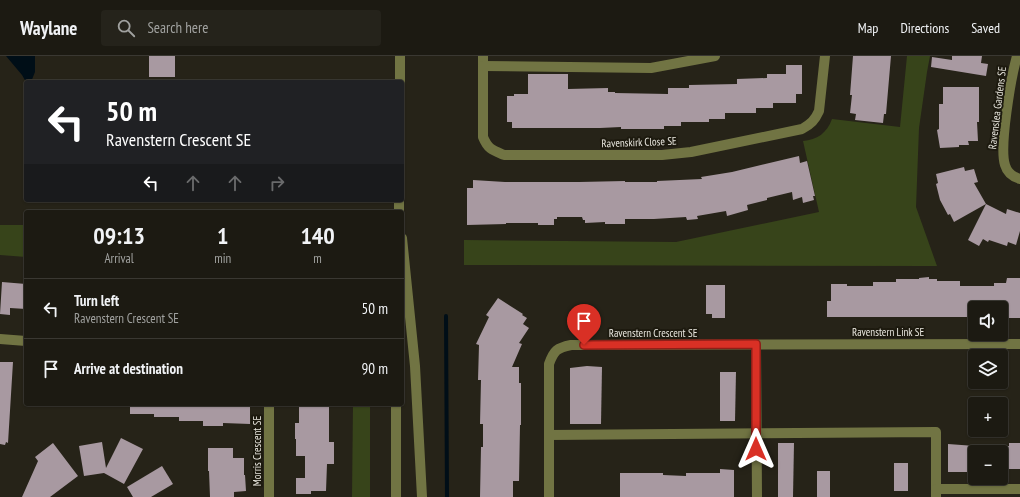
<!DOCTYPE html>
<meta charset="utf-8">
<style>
body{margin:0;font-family:"PT Sans Narrow",sans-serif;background:#25231b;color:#f1f3f6;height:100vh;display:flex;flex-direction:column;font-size:15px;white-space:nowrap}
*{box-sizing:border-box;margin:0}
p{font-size:13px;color:#a0a19f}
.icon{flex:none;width:22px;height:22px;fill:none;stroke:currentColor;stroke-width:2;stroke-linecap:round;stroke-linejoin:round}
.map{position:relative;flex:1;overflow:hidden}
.drawer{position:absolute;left:24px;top:154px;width:380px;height:196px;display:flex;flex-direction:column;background:#1c1a12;border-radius:4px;box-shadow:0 1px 3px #0004,0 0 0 1px #3a3832}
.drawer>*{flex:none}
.banner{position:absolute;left:24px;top:24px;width:380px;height:122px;border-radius:4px;box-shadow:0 1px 3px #0004,0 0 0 1px #3a3832;background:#202124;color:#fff;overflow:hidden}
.tools{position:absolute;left:968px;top:245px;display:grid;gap:8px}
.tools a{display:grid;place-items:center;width:40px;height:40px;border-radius:4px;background:#1c1a12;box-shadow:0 1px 3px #0004,0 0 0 1px #3a3832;font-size:20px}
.pin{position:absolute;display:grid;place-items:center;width:34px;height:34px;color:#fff;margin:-41px -17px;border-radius:50% 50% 50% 0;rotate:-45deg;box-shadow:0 0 4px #0007}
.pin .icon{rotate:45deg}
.me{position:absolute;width:44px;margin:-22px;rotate:0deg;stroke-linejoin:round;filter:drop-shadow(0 0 3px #0008)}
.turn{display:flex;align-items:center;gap:14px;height:84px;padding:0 16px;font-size:18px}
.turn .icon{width:52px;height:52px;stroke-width:2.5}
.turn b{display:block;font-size:28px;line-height:34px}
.lanes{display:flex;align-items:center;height:38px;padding:0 16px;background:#0003;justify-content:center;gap:20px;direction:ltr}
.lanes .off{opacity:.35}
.eta{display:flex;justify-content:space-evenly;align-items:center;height:68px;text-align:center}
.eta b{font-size:24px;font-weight:800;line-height:28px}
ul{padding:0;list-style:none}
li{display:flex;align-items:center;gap:12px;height:60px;padding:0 16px;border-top:1px solid #3a3832}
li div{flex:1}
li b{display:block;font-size:15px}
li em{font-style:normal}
header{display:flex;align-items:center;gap:24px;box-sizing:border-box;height:56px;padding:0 20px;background:#1c1a12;border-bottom:1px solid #3a3832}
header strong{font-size:19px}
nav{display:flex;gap:22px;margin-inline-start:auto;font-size:14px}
.search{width:280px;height:36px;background:#25231b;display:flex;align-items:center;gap:10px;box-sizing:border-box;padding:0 14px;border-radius:4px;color:#a0a19f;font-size:15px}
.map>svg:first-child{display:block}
.green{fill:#37441a}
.water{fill:#000e17}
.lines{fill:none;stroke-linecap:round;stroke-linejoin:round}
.stream{stroke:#000e17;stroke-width:4}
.building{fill:#a899a1}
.minor{stroke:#717443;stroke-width:10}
.route-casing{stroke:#8d1f18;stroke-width:10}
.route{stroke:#d93025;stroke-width:7}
.labels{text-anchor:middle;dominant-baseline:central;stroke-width:4;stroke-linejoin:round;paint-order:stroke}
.street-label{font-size:11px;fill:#e9e7df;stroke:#1d1a0f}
</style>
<header>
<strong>Waylane</strong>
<div class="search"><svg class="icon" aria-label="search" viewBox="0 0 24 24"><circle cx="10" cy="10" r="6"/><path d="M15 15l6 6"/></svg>Search here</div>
<nav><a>Map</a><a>Directions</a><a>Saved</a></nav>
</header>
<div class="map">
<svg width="1020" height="441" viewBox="0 0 1020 441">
<rect width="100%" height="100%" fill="#262318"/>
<!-- green -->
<g class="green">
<path d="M907,0H930L927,16L919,72L916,151L937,210L464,209V184L676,186L819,156L803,85C817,84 827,77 832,63L900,71Z"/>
<path d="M0,169H26V201L0,199Z"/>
<path d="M353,348H370V441H352Z"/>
</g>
<!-- water -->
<path class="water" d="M6,0H35V16L31,26H26L22,19Z"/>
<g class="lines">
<!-- stream -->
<path class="stream" d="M446,260L447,441"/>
</g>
<!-- building -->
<g class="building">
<rect x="149" y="0" width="26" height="21"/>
<path d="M853,0H891L886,58H884L883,67L855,64L856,58L850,57L852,39H850Z"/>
<path d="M952,0H982L981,7L988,8L986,20L931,11L932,1L952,4Z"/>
<path d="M786,9H802V38H796V47H773V52H756V57H725V63H709V66H681V70H664V73H621V71L600,72H512V66H507V40H514V38H528V18H568V33L608,32V36H615V37L668,38V32H689V29L737,28V23L767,22V18H786Z"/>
<path d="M943,31H979V66H977L978,85H968L969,89H959V91L940,92L937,74L939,73V48H943Z"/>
<path d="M799,100L800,107L807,105L815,140H813L814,144L803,147L802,141L793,144L792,136L767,142V144L747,149L748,154L727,160L726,155L697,160L698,163L687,164L686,161L654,163H625V168H605V166L585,167V164H583L582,161H557V163H554V169H538V167H506V168L467,169V132H473V124L505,126H579L625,125V126H657V125L702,123L701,121L732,116Z"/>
<path d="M964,111L965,115L974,113L978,126L974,127L986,148L1006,158L1007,153L1020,157V175L1016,189L1008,186L1007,190L989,184L988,186L983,183L979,190L968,184L986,148L954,166L950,158L948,159L940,144L936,128L938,127L936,118Z"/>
<path d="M929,221V223H937V225H960V230H994V227H1006L1007,222H1020V262H1001V252H975V261H827V245H831V228H847V230H873V226H896V223H919V222Z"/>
<path d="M2,226L26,228V253L10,252V259L0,258Z"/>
<path d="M706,229H725V262H712V258H706Z"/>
<path d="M498,242L523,258L522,259L527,262L523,268L529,272L519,287L522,288L512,311H519V327H521V369H520L519,425H513V441H480L481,391H483V368H480L481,324H478L479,289L476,288L489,261L486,259Z"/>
<path d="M0,306H13L8,387L6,386L5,389L0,388Z"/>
<path d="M587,310L602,311L601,368H570V312Z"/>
<path d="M720,316H736L735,365H720Z"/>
<path d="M130,348H250V368L223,367V370H203V365H179V361H154V358H130Z"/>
<path d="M299,348H329V386H334V408H327L326,435H311V438H296V422H305V400H296V383H295V367H299Z"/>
<path d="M121,382L143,393L124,428L104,417L84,420L79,390L102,386L106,412Z"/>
<path d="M53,387L78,420L50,441H22L38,405L35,401Z"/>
<path d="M778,387H794L793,441H778Z"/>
<path d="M1009,387H1020V413H1001V390H1009Z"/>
<path d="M948,388L975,390V416H948Z"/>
<path d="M208,392H233V402H244V419H245L246,435L234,436V441H210L209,415H208Z"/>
<rect x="894" y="407" width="14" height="28"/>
<path d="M162,410L173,428L151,441H133L127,431Z"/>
<path d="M720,413L734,414V441H620V417H663V419L686,420V417H720Z"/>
<rect x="817" y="415" width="13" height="26"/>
</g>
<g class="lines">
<!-- minor -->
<g class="minor">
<path d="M483,0V81C488,93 492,94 504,99H662L691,96L802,73C811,68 815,64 819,55L825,0"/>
<path d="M1017,0C1011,21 999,91 1005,109C1007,116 1013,121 1020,123"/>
<path d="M483,10L651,12L715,0"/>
<path d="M400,26V0"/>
<path d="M399,156V144"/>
<path d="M402,182L415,310L422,441"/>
<path d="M0,283L26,285"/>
<path d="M756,289L757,441"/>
<path d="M269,348V441"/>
<path d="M549,379L936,376V441"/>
<path d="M936,433H1020"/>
<path d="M396,441V348"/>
<path d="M549,441V308C554,294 557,292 571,289L1020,288"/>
</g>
</g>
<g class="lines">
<!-- route casing -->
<g class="route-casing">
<path id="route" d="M584,289L756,288V393"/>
</g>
<!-- route -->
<use href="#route" class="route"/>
</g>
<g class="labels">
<!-- street labels -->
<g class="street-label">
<text transform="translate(997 52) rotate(-83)">Ravenslea Gardens SE</text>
<text transform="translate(639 86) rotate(-2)">Ravenskirk Close SE</text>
<text x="888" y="276">Ravenstern Link SE</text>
<text x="653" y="277">Ravenstern Crescent SE</text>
<text transform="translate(257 395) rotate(-90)">Morris Crescent SE</text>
</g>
</g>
</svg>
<div class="tools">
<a><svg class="icon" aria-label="sound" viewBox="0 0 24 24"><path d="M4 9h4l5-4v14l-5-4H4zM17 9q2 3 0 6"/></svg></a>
<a><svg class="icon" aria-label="layers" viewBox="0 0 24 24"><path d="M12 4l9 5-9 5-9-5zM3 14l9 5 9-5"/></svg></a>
<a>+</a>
<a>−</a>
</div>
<div class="pin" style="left:584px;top:289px;background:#d93025"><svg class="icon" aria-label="arrive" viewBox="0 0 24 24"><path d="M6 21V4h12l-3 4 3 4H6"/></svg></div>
<svg class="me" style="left:756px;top:393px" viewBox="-20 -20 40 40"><path d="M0-17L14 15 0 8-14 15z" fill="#d93025" stroke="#fff" stroke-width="4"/></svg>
<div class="banner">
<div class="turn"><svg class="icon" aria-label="left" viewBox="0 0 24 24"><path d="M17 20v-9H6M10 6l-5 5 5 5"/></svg><div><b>50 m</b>Ravenstern Crescent SE</div></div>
<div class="lanes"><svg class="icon" aria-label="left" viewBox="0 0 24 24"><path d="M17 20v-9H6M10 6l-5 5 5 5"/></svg><svg class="icon off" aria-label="ahead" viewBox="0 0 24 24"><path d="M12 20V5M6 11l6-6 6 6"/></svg><svg class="icon off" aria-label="ahead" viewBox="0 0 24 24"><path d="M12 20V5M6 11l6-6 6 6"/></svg><svg class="icon off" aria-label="right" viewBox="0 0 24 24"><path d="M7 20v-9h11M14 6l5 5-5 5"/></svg></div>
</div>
<section class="drawer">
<div class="eta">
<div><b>09:13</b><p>Arrival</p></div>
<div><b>1</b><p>min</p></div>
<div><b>140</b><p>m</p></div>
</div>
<ul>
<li><svg class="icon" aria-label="left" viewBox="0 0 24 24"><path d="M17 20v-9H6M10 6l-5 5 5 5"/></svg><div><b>Turn left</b><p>Ravenstern Crescent SE</p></div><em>50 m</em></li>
<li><svg class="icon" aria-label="arrive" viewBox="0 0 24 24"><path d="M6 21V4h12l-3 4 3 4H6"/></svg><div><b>Arrive at destination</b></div><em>90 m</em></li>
</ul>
</section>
</div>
